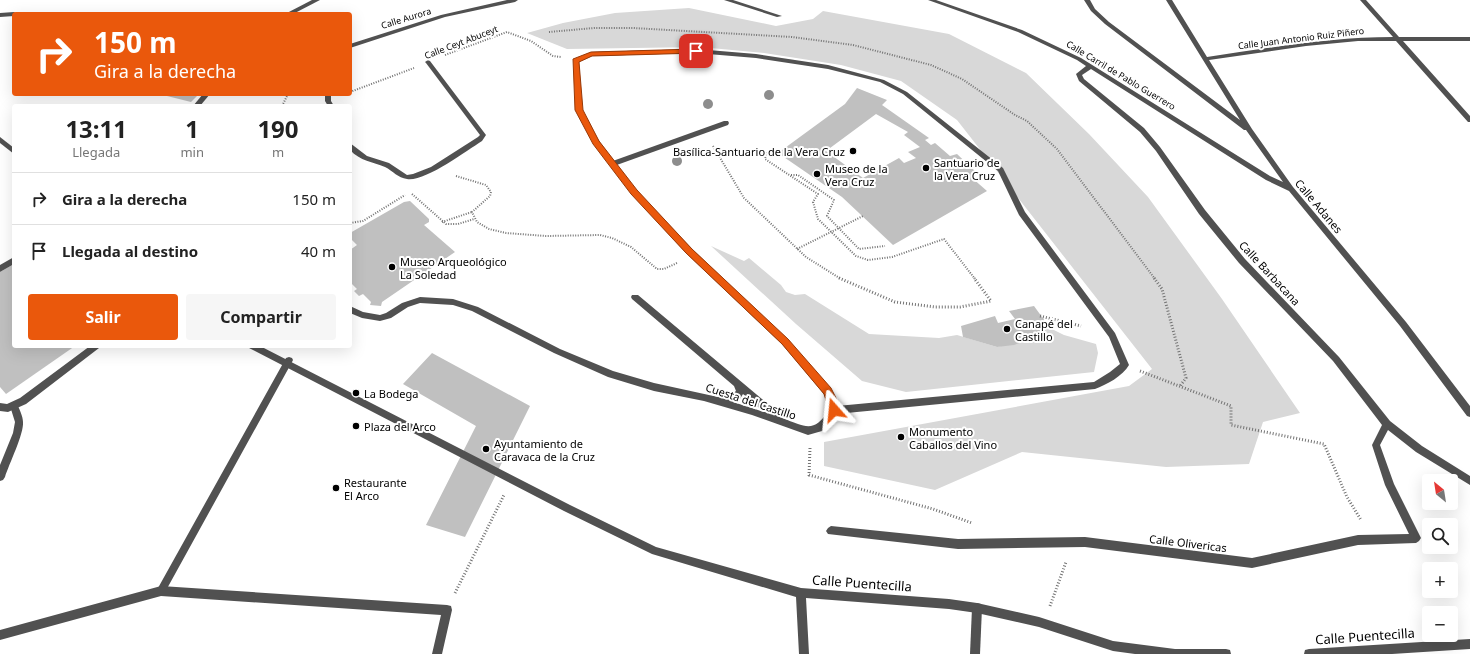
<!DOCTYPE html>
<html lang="es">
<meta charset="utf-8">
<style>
body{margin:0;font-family:"Noto Sans",sans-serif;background:#f6f6f6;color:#222;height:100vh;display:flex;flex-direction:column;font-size:15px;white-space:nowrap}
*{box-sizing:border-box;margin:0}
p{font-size:13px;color:#767676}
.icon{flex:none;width:22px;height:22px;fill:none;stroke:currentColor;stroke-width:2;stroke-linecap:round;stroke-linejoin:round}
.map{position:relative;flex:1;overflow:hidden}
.panel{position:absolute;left:12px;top:104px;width:340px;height:244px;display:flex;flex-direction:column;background:#fff;border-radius:4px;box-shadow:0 4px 16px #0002}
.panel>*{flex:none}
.guide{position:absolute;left:12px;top:12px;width:340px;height:84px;border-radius:4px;box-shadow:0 4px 16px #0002;background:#ea580c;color:#fff;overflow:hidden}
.needle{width:26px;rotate:330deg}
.buttons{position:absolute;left:1422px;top:474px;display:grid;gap:8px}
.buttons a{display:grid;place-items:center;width:36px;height:36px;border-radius:4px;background:#fff;box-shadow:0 4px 16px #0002;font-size:20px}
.pin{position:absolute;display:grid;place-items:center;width:34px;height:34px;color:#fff;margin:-17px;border-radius:8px;box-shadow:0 2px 6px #0006}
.me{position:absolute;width:44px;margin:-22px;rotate:342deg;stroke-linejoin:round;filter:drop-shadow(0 0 3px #0008)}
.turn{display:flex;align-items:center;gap:14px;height:84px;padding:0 16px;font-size:18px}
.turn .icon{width:52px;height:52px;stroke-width:2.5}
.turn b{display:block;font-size:28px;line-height:34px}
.eta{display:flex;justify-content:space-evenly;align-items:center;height:68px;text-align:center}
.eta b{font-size:24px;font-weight:700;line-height:28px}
.action{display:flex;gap:8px;margin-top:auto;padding:8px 16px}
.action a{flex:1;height:46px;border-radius:4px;background:#ea580c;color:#fff;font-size:16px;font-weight:700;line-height:46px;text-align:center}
.action a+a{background:#f6f6f6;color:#222}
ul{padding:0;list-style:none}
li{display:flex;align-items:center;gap:12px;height:52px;padding:0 16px;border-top:1px solid #e0e0e0}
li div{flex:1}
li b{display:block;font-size:15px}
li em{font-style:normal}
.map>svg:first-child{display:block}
.green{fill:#d8d8d8}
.building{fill:#c0c0c0;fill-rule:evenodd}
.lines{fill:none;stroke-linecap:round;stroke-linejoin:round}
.path-far1{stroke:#737373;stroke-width:2;stroke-dasharray:1 1.5;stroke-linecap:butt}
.path{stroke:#737373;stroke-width:3;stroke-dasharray:1 2;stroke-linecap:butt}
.service{fill:#515151;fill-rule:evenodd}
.pedestrian{fill:#515151;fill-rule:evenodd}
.minor{fill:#515151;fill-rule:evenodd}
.tree{fill:#8d8d8d}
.route{fill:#ea580c;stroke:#983908}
.poi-dot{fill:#000;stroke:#fff;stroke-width:1.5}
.labels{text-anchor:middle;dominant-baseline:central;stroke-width:4;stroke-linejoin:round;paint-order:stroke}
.far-street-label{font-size:9px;fill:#000;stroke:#fff}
.poi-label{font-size:11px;fill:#000;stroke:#fff;text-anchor:start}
.street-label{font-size:11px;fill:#000;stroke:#fff}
.near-street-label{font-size:13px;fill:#000;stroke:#fff}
</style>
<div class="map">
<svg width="1470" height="654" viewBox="0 0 1470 654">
<rect width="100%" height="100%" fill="#fff"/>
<!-- green -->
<g class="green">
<path d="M689,8L776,26L813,19L823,11L949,34L1026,73L1089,134L1148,197L1222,299L1300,413L1263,422L1249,464L1166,467L1022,452L935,490L824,466V442L1129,386L1152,369L957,120L901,81L841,65L764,53L700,47L567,49L527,33L563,23L615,13Z"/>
<path d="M711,246L744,261L749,258L781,285L786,292L795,295L805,294L869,334L939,338L957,335L997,347L1027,340L1050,328L1064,335L1096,344L1098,353L1094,372L906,392L862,381L796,324Z"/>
</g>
<!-- building -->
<g class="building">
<path d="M857,88L887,100L882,105L929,138L925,140L931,145L935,143L950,156L957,154L978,174L971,177L987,191L893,245L842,197L778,153L845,104ZM876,114L908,132L904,135L920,147L908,152L916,158L904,163L899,158L863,178L826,151Z"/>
<path d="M159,94H199L191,102Z"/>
<path d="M410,201L429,219V222L424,225L455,252L382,302L381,306L370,305L371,302L363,294L359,296L354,291L357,289L350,282V250L357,245L350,238V233L404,202Z"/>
<path d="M14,264V346H75L6,394L0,387V272Z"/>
<path d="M1034,306L1050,328L1027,340L1014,345L997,347L963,337L961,326L995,316L998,323L1015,319L1009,311Z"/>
<path d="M432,353L530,406L465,537L426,525L476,426L403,384Z"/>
</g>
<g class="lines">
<!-- path-far1 -->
<g class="path-far1">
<path d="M549,32L594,28H633L792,37L853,45L931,65L962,79L1015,115L1027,121L1057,149L1155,279"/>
<path d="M445,55L507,32L531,41L553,56L561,57"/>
<path d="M350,92L414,68"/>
<path d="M282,106L288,94"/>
<path d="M713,146L744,198L806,257L841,279"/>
<path d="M766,152L765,159L818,194L813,202L818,219L856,256L868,260L892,257L944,239L975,279"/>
<path d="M791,175H798L834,200L827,216L859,249L885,246"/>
<path d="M456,176L486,185L491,192L490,196L472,212L477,222L489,229L506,233L546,236L600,235L612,238L631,247L657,269H664L677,263"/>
<path d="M412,194L446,224H458L474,219"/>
<path d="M442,222L472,212"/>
<path d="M350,223L363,221L405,195"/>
<path d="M797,249L863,216"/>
</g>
<!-- path -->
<g class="path">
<path d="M839,278L895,302L935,307H960L991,301L974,278"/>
<path d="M1154,278L1162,289L1186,378L1180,386"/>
<path d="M1040,316L1081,326"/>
<path d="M1140,371L1231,406V425L1324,444L1347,497L1361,520"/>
<path d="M810,448L809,475L933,509L972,523"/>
<path d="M455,593L504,495"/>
<path d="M1050,606L1066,562"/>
</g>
<!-- service -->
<path class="service" d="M724,121H728L729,123L728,125L614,166H610L609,164L610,162Z"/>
<!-- pedestrian -->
<g class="pedestrian">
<path d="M289,357L292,358L293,360L292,362L164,594L161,596L158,594L156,591L158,588L286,358Z"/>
<path d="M14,402L17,403C19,409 23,416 23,422C24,434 9,464 5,477L3,480L0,481V465L13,433L15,422L10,406L11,403Z"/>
<path d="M977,603L981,604L982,608L980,654H970L972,608L973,604Z"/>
</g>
<!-- minor -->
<g class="minor">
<path d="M312,0H320L293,14H285Z"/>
<path d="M507,0H518L515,2L445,17L350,48V44L441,15Z"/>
<path d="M724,0H733L782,16L777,17Z"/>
<path d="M928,0H936L1022,30L1081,58L1270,176L1283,182L1246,130H1244L1105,24L1091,11L1084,0H1090L1095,9L1109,22L1240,120L1166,0H1172L1207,57C1269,48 1330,37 1393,37L1360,0H1366L1399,37H1470V41H1403L1470,116V122H1468L1396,41H1358L1306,46L1209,60L1252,129L1293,187L1406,322L1470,406V417L1467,416L1400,326L1289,191L1266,180L1091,69L1082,75L1084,79L1144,128L1160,147L1205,210L1245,259L1339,357L1390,421L1422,446L1470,476V485L1416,452L1388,430L1380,445L1394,484L1421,538L1419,541L1416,543L1358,545L1252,568L1085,547L958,549L828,534L826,531L828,528L831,526L958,539L1085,537L1252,558L1358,535L1409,534L1385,485L1372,445L1382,425L1333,361L1239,263L1199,214L1156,151L1140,132L1079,81L1076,74L1086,66L1077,60L1018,32Z"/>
<path d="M14,12L17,14H14V16L0,17V13Z"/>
<path d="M696,49L756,54L828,65L884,80L907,92L1003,168L1025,212L1115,333L1129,365C1123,376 1106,385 1095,389L836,414L829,425L822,431L808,435L752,415L704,401L654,391L608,377L554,353L472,311L453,305L420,303L408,307L391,318L380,321L362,318L350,313V306L363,312L380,315L386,313L402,303L420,297L453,299L478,307L560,349L613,371L654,383L718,397C724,393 730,397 736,391L734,386L632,299L631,297L632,295H638L781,415L782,418C807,427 813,434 830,409L828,401L824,394L782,344L686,253L632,194L594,144L576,110L574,60L591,52ZM696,53L756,58L828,69L880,82L903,94L998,171L1019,215L1109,337L1120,364L1110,372L1094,382L837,406L836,400L830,388L788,340L692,249L636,190L599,141L582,110L579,62L592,56ZM743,394L764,412L733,402L740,399Z"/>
<path d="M428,60L430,61L486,135L482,141C466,151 425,182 407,179C398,178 393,171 385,167C373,162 360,161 350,150V143L367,156L389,163L407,175L413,174L431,167L478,137L480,135L426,63L425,62Z"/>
<path d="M203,94H210L200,106H193Z"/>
<path d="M328,94L331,96V101L334,106H328L325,101V96Z"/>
<path d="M0,137L14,148V154L0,143Z"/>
<path d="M14,257V264L0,272V265Z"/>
<path d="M90,346H100L99,348L26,404L8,412L0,411V403L7,404L20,398Z"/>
<path d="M248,346H260L570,505L656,547L801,588L949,599L977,603L1039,617L1113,641L1175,649H1226L1230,650L1231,654H1135L1113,651L1039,627L977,613L949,609L806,598L809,654H799L796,597L652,554L564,511L249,348Z"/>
<path d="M161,586L447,605L451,606L452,610L442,654H432L441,615L161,596L0,640V630Z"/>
<path d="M1470,639V649L1392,654H1304L1305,650L1309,649Z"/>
</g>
</g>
<!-- trees -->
<g class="tree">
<circle cx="769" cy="95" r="5"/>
<circle cx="708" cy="104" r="5"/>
<circle cx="677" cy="161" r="5"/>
</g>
<!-- route -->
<path class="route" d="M696,49H699V53L592,56L579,62L583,110L599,141L637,190L692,249L788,339L831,388L837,400L839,410L837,413L834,414L830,413L824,394L782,344L686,253L631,194L593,144L575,110L573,59L591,52Z"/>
<!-- markers -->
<g class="poi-dot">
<circle cx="853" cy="151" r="4"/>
<circle cx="926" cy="168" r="4"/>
<circle cx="817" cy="174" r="4"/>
<circle cx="392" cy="267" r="4"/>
<circle cx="1007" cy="329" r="4"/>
<circle cx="356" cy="393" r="4"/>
<circle cx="356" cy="426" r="4"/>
<circle cx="901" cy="437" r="4"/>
<circle cx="486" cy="449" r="4"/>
<circle cx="336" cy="488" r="4"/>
</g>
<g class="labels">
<!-- far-street labels -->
<g class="far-street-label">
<text transform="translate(406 18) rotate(-17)">Calle Aurora</text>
<text transform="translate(1301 38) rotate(-7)">Calle Juan Antonio Ruiz Piñero</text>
<text transform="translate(461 42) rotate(-21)">Calle Ceyt Abuceyt</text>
<text transform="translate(1121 75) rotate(31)">Calle Carril de Pablo Guerrero</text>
</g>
<!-- poi labels -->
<g class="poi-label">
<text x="845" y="151" text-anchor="end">Basílica-Santuario de la Vera Cruz</text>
<text x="934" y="162">Santuario de<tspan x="934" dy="13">la Vera Cruz</tspan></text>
<text x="825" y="168">Museo de la<tspan x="825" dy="13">Vera Cruz</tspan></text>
<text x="400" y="261">Museo Arqueológico<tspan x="400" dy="13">La Soledad</tspan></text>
<text x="1015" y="323">Canapé del<tspan x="1015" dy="13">Castillo</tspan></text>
<text x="364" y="393">La Bodega</text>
<text x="364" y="426">Plaza del Arco</text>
<text x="909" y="431">Monumento<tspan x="909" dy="13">Caballos del Vino</tspan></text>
<text x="494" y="443">Ayuntamiento de<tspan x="494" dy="13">Caravaca de la Cruz</tspan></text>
<text x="344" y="482">Restaurante<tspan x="344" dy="13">El Arco</tspan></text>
</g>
<!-- street labels -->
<g class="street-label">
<text transform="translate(1319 206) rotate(50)">Calle Adanes</text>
<text transform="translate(1270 273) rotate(47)">Calle Barbacana</text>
<text transform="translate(751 401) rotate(18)">Cuesta del Castillo</text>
<text transform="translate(1188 543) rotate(7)">Calle Olivericas</text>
</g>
<!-- near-street labels -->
<g class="near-street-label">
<text transform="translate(862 583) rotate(4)">Calle Puentecilla</text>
<text transform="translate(1365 636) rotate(-4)">Calle Puentecilla</text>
</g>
</g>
</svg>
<div class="buttons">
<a><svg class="needle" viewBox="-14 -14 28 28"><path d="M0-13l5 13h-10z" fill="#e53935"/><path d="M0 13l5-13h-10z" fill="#767676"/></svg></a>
<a><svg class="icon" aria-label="search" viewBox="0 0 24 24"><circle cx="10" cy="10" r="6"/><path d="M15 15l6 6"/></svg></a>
<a>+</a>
<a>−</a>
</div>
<div class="pin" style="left:696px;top:51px;background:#d93025"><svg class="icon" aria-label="arrive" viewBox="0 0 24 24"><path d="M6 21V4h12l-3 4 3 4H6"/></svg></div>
<svg class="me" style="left:834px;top:410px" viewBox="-20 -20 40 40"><path d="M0-17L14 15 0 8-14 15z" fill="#ea580c" stroke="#fff" stroke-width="4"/></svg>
<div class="guide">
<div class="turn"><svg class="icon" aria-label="right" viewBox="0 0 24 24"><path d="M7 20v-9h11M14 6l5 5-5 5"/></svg><div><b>150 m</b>Gira a la derecha</div></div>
</div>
<section class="panel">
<div class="eta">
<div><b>13:11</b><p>Llegada</p></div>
<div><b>1</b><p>min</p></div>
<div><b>190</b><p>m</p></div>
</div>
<ul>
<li><svg class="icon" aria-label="right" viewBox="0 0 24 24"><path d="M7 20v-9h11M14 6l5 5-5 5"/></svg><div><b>Gira a la derecha</b></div><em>150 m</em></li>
<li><svg class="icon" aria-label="arrive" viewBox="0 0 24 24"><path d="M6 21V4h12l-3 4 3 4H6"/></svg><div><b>Llegada al destino</b></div><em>40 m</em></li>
</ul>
<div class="action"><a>Salir</a><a>Compartir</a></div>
</section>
</div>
